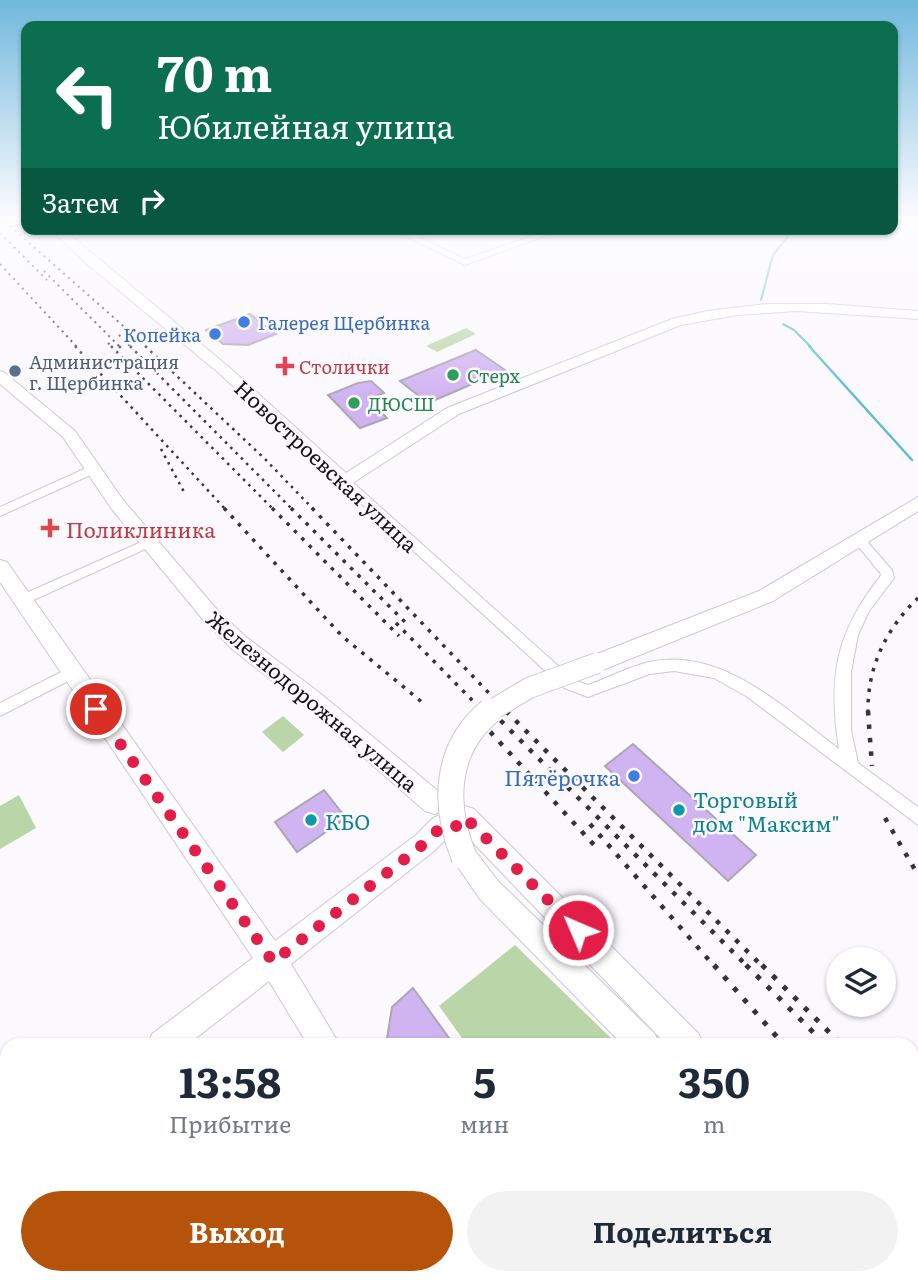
<!DOCTYPE html>
<html lang="ru">
<meta charset="utf-8">
<style>
body{margin:0;font-family:Literata,serif;background:#f2f2f3;color:#1f2937;height:100vh;display:flex;flex-direction:column;font-size:26px;white-space:nowrap}
*{box-sizing:border-box;margin:0}
p{font-size:23px;color:#747a83}
.icon{flex:none;width:38px;height:38px;fill:none;stroke:currentColor;stroke-width:2;stroke-linecap:round;stroke-linejoin:round}
.map{position:relative;flex:1;overflow:hidden}
.panel{position:absolute;left:0px;top:1038px;width:919px;height:247px;display:flex;flex-direction:column;background:#fff;border-radius:21px 21px 0 0;box-shadow:0 2px 5px #0004}
.panel>*{flex:none}
.banner{position:absolute;left:21px;top:21px;width:877px;height:214px;border-radius:14px;box-shadow:0 2px 5px #0004;background:#0b6e4f;color:#fff;overflow:hidden}
.controls{position:absolute;left:826px;top:947px;display:grid;gap:14px}
.controls a{display:grid;place-items:center;width:70px;height:70px;border-radius:50%;background:#fff;box-shadow:0 2px 5px #0004;font-size:35px}
.pin{position:absolute;display:grid;place-items:center;width:60px;height:60px;color:#fff;margin:-30px;border:4px solid #fff;border-radius:50%;box-shadow:0 2px 7px #0007}
.me{position:absolute;width:77px;margin:-38px;rotate:315deg;stroke-linejoin:round;filter:drop-shadow(0 0 5px #0008)}
.turn{display:flex;align-items:center;gap:24px;height:147px;padding:0 21px;font-size:32px}
.turn .icon{width:91px;height:91px;stroke-width:2.5}
.turn b{display:block;font-size:49px;line-height:60px}
.then{display:flex;align-items:center;height:66px;padding:0 21px;background:#0003;gap:14px;font-size:26px}
.eta{display:flex;justify-content:space-evenly;align-items:center;height:119px;text-align:center}
.eta b{font-size:42px;font-weight:700;line-height:49px}
.button{display:flex;gap:14px;margin-top:auto;padding:14px 21px}
.button a{flex:1;height:80px;border-radius:42px;background:#b45309;color:#fff;font-size:28px;font-weight:700;line-height:80px;text-align:center}
.button a+a{background:#f2f2f3;color:#1f2937}
.map>svg:first-child{display:block}
.green{fill:#bad6a8}
.lines{fill:none;stroke-linecap:round;stroke-linejoin:round}
.stream-far1{stroke:#60bdcc;stroke-width:2}
.stream{stroke:#60bdcc;stroke-width:2.5}
.building{fill:#d0b3f1;stroke:#aca6b3;stroke-width:2}
.street-casing{stroke:#cdc7d5;stroke-width:2}
.secondary-casing{stroke:#cdc7d5;stroke-width:2}
.street{fill:#fff;fill-rule:evenodd}
.secondary{fill:#fff;fill-rule:evenodd}
.rail-far4{stroke:#353338;stroke-width:2;stroke-dasharray:2 4.5;stroke-linecap:butt}
.rail-far3{stroke:#353338;stroke-width:2.5;stroke-dasharray:2.5 5;stroke-linecap:butt}
.rail-far2{stroke:#353338;stroke-width:3.5;stroke-dasharray:3.5 7;stroke-linecap:butt}
.rail-far1{stroke:#353338;stroke-width:4.5;stroke-dasharray:4.5 9;stroke-linecap:butt}
.rail{stroke:#353338;stroke-width:5;stroke-dasharray:5 10;stroke-linecap:butt}
.secondary-bridge-far1-casing{stroke:#cdc7d5;stroke-width:22;stroke-linecap:butt}
.secondary-bridge-casing{stroke:#cdc7d5;stroke-width:27;stroke-linecap:butt}
.secondary-bridge-far1{stroke:#fff;stroke-width:20}
.secondary-bridge{stroke:#fff;stroke-width:25}
.route{stroke:#e11d48;stroke-width:12;stroke-dasharray:0 21.6}
.shop-dot{fill:#3f7fe0;stroke:#fbf8fe;stroke-width:2.5}
.health-dot{fill:#e0444e;stroke:#fbf8fe;stroke-width:2.5}
.service-dot{fill:#5c6f8a;stroke:#fbf8fe;stroke-width:2.5}
.leisure-dot{fill:#2e9e5b;stroke:#fbf8fe;stroke-width:2.5}
.culture-dot{fill:#0f9aa8;stroke:#fbf8fe;stroke-width:2.5}
.labels{text-anchor:middle;dominant-baseline:central;stroke-width:5;stroke-linejoin:round;paint-order:stroke}
.far-shop-label{font-size:18px;fill:#366cbe;stroke:#fbf8fe;text-anchor:start}
.far-service-label{font-size:18px;fill:#4e5e75;stroke:#fbf8fe;text-anchor:start}
.far-health-label{font-size:18px;fill:#be3a42;stroke:#fbf8fe;text-anchor:start}
.far-leisure-label{font-size:18px;fill:#27864d;stroke:#fbf8fe;text-anchor:start}
.street-label{font-size:21px;fill:#151318;stroke:#fbf8fe}
.health-label{font-size:21px;fill:#be3a42;stroke:#fbf8fe;text-anchor:start}
.shop-label{font-size:21px;fill:#366cbe;stroke:#fbf8fe;text-anchor:end}
.culture-label{font-size:21px;fill:#0d838f;stroke:#fbf8fe;text-anchor:start}
</style>
<div class="map">
<svg width="918" height="1284" viewBox="0 0 918 1284">
<rect width="100%" height="100%" fill="#fbf8fe"/>
<!-- green -->
<g class="green">
<path d="M466,328L476,334L437,352L426,346Z"/>
<path d="M283,716L304,735L283,752L262,732Z"/>
<path d="M19,795L36,828L0,849V806Z"/>
<path d="M515,945L611,1038L617,1045H467L439,1006Z"/>
</g>
<g class="lines">
<!-- stream-far1 -->
<g class="stream-far1">
<path d="M761,300L773,255L794,229"/>
<path d="M783,324L794,330L811,347"/>
</g>
<!-- stream -->
<path class="stream" d="M809,346L912,460"/>
</g>
<!-- building -->
<g class="building">
<path d="M250,314L276,334L248,345L223,344L206,330Z"/>
<path d="M476,350L505,370L428,403L400,381Z"/>
<path d="M371,381L384,393L368,399L387,418L360,428L328,395L358,383Z"/>
<path d="M633,744L756,855L728,881L605,766Z"/>
<path d="M324,790L346,818L297,852L275,822Z"/>
<path d="M413,988L454,1045H386L392,1007Z"/>
</g>
<g class="lines">
<!-- street casing -->
<g class="street-casing">
<g id="street">
<path d="M391,229H402L412,234L425,229H437L418,237L465,259L552,229H564L465,265Z"/>
<path d="M93,465L97,466V472L0,516V507Z"/>
<path d="M345,478L349,479L574,680L588,685C608,678 628,667 649,662C722,646 785,709 839,749C828,679 835,633 880,577L881,574L854,541L856,538H864L892,570L894,578L869,611L858,635L851,672V730L858,763L918,807V825L746,696L714,678L674,671L650,674L588,697L564,688L341,485L339,482Z"/>
<path d="M148,539L154,543L152,546L27,603H17L15,600L17,597Z"/>
<path d="M71,667L76,669L78,673L76,677L0,716V703Z"/>
<path d="M0,1073L7,1076V1110L0,1108Z"/>
</g>
</g>
<!-- secondary casing -->
<g class="secondary-casing">
<g id="secondary">
<path d="M50,229H63L230,368L346,473L447,408L672,319L707,311L767,304H827L918,311V319L797,311L737,315L681,325L459,414L345,488L339,486L220,374L87,264Z"/>
<path d="M0,371L5,373L75,431L123,500L219,612L246,637L321,694L443,795L446,803L443,811L434,814L425,811L305,706L232,649L205,622L111,508L63,437L0,384Z"/>
<path d="M918,497V511L773,601L605,669L597,671L589,669L586,663L589,657L759,591Z"/>
<path d="M0,560L7,562L275,941L416,835L433,818L442,814L451,818L455,826L451,834L434,851L291,964L340,1045H308L269,981L187,1045H148L152,1034L253,958L0,582Z"/>
<path d="M465,806L474,809L699,1034L703,1045H667L456,825L453,817L456,809Z"/>
<path d="M464,845L473,848L498,881L655,1034L659,1045H623L480,899L451,857L455,848Z"/>
<path d="M7,1144V1179L0,1182V1147Z"/>
<path d="M912,1270L918,1284H878L875,1278H912Z"/>
<path d="M455,1278H492L495,1284H458Z"/>
</g>
</g>
<!-- street -->
<use href="#street" class="street"/>
<!-- secondary -->
<use href="#secondary" class="secondary"/>
<!-- rail-far4 -->
<g class="rail-far4">
<path d="M0,217L147,347"/>
<path d="M0,233L47,280"/>
<path d="M0,264L77,347"/>
<path d="M44,271L120,347"/>
<path d="M119,335L131,347"/>
<path d="M108,343L112,347"/>
</g>
<!-- rail-far3 -->
<g class="rail-far3">
<path d="M75,346L226,510"/>
<path d="M111,346L274,510"/>
<path d="M119,346L121,348"/>
<path d="M130,346L293,510"/>
<path d="M145,346L265,459L314,510"/>
<path d="M161,449L184,492"/>
</g>
<!-- rail-far2 -->
<g class="rail-far2">
<path d="M224,508L342,636L423,703"/>
<path d="M272,508L399,636"/>
<path d="M291,508L408,625"/>
<path d="M312,508L508,713"/>
<path d="M396,623L485,713"/>
<path d="M483,703L493,713"/>
<path d="M868,713C867,667 886,629 918,598"/>
</g>
<!-- rail-far1 -->
<g class="rail-far1">
<path d="M483,711L487,715"/>
<path d="M491,711L748,967"/>
<path d="M506,711L763,967"/>
<path d="M868,711L872,766"/>
<path d="M472,712L595,846"/>
<path d="M885,818L918,875"/>
<path d="M590,824L715,967"/>
</g>
<!-- rail -->
<g class="rail">
<path d="M714,965L784,1045"/>
<path d="M746,965L826,1045"/>
<path d="M762,965L842,1045"/>
<path d="M912,1114L918,1120"/>
<path d="M912,1130L918,1136"/>
<path d="M912,1180L918,1186"/>
<path d="M912,1194L918,1201"/>
</g>
<!-- secondary-bridge-far1 casing -->
<g class="secondary-bridge-far1-casing">
<path id="secondary-bridge-far1" d="M487,713L529,688L597,663"/>
</g>
<!-- secondary-bridge casing -->
<g class="secondary-bridge-casing">
<path id="secondary-bridge" d="M464,857C443,806 444,749 490,711"/>
</g>
<!-- secondary-bridge-far1 -->
<use href="#secondary-bridge-far1" class="secondary-bridge-far1"/>
<!-- secondary-bridge -->
<use href="#secondary-bridge" class="secondary-bridge"/>
</g>
<!-- sky -->
<linearGradient id="sky" x2="0" y2="1"><stop stop-color="#71b8dd"/><stop offset="0.55" stop-color="#fdfcff"/><stop offset="1" stop-color="#fdfcff" stop-opacity="0"/></linearGradient>
<rect width="918" height="397" fill="url(#sky)"/>
<g class="lines">
<!-- route -->
<path class="route" d="M96,709L273,962L425,843L442,826H457L465,817L578,930"/>
</g>
<!-- markers -->
<g class="shop-dot">
<circle cx="244" cy="322" r="7"/>
<circle cx="215" cy="334" r="7"/>
<circle cx="634" cy="776" r="7"/>
</g>
<g class="health-dot">
<path d="M281.5 355.5h7v7h7v7h-7v7h-7v-7h-7v-7h7z"/>
<path d="M46.5 517.5h7v7h7v7h-7v7h-7v-7h-7v-7h7z"/>
</g>
<circle class="service-dot" cx="15" cy="371" r="7"/>
<g class="leisure-dot">
<circle cx="453" cy="375" r="7"/>
<circle cx="354" cy="403" r="7"/>
</g>
<g class="culture-dot">
<circle cx="679" cy="810" r="7"/>
<circle cx="311" cy="820" r="7"/>
</g>
<g class="labels">
<!-- far-shop labels -->
<g class="far-shop-label">
<text x="258" y="322">Галерея Щербинка</text>
<text x="201" y="334" text-anchor="end">Копейка</text>
</g>
<!-- far-service labels -->
<g class="far-service-label">
<text x="29" y="361">Администрация<tspan x="29" dy="21">г. Щербинка</tspan></text>
</g>
<!-- far-health labels -->
<g class="far-health-label">
<text x="299" y="366">Столички</text>
</g>
<!-- far-leisure labels -->
<g class="far-leisure-label">
<text x="467" y="375">Стерх</text>
<text x="368" y="403">ДЮСШ</text>
</g>
<!-- street labels -->
<g class="street-label">
<text transform="translate(327 465) rotate(43)">Новостроевская улица</text>
<text transform="translate(313 700) rotate(40)">Железнодорожная улица</text>
</g>
<!-- health labels -->
<g class="health-label">
<text x="66" y="528">Поликлиника</text>
</g>
<!-- shop labels -->
<g class="shop-label">
<text x="620" y="776">Пятёрочка</text>
</g>
<!-- culture labels -->
<g class="culture-label">
<text x="693" y="798">Торговый<tspan x="693" dy="24">дом "Максим"</tspan></text>
<text x="325" y="820">КБО</text>
</g>
</g>
</svg>
<div class="controls">
<a><svg class="icon" aria-label="layers" viewBox="0 0 24 24"><path d="M12 4l9 5-9 5-9-5zM3 14l9 5 9-5"/></svg></a>
</div>
<div class="pin" style="left:96px;top:709px;background:#d93025"><svg class="icon" aria-label="arrive" viewBox="0 0 24 24"><path d="M6 21V4h12l-3 4 3 4H6"/></svg></div>
<svg class="me" style="left:578px;top:930px" viewBox="-20 -20 40 40"><circle r="17" fill="#e11d48" stroke="#fff" stroke-width="3"/><path d="M0-11L8 9 0 5-8 9z" fill="#fff"/></svg>
<div class="banner">
<div class="turn"><svg class="icon" aria-label="left" viewBox="0 0 24 24"><path d="M17 20v-9H6M10 6l-5 5 5 5"/></svg><div><b>70 m</b>Юбилейная улица</div></div>
<div class="then">Затем<svg class="icon" aria-label="right" viewBox="0 0 24 24"><path d="M7 20v-9h11M14 6l5 5-5 5"/></svg></div>
</div>
<section class="panel">
<div class="eta">
<div><b>13:58</b><p>Прибытие</p></div>
<div><b>5</b><p>мин</p></div>
<div><b>350</b><p>m</p></div>
</div>
<div class="button"><a>Выход</a><a>Поделиться</a></div>
</section>
</div>
